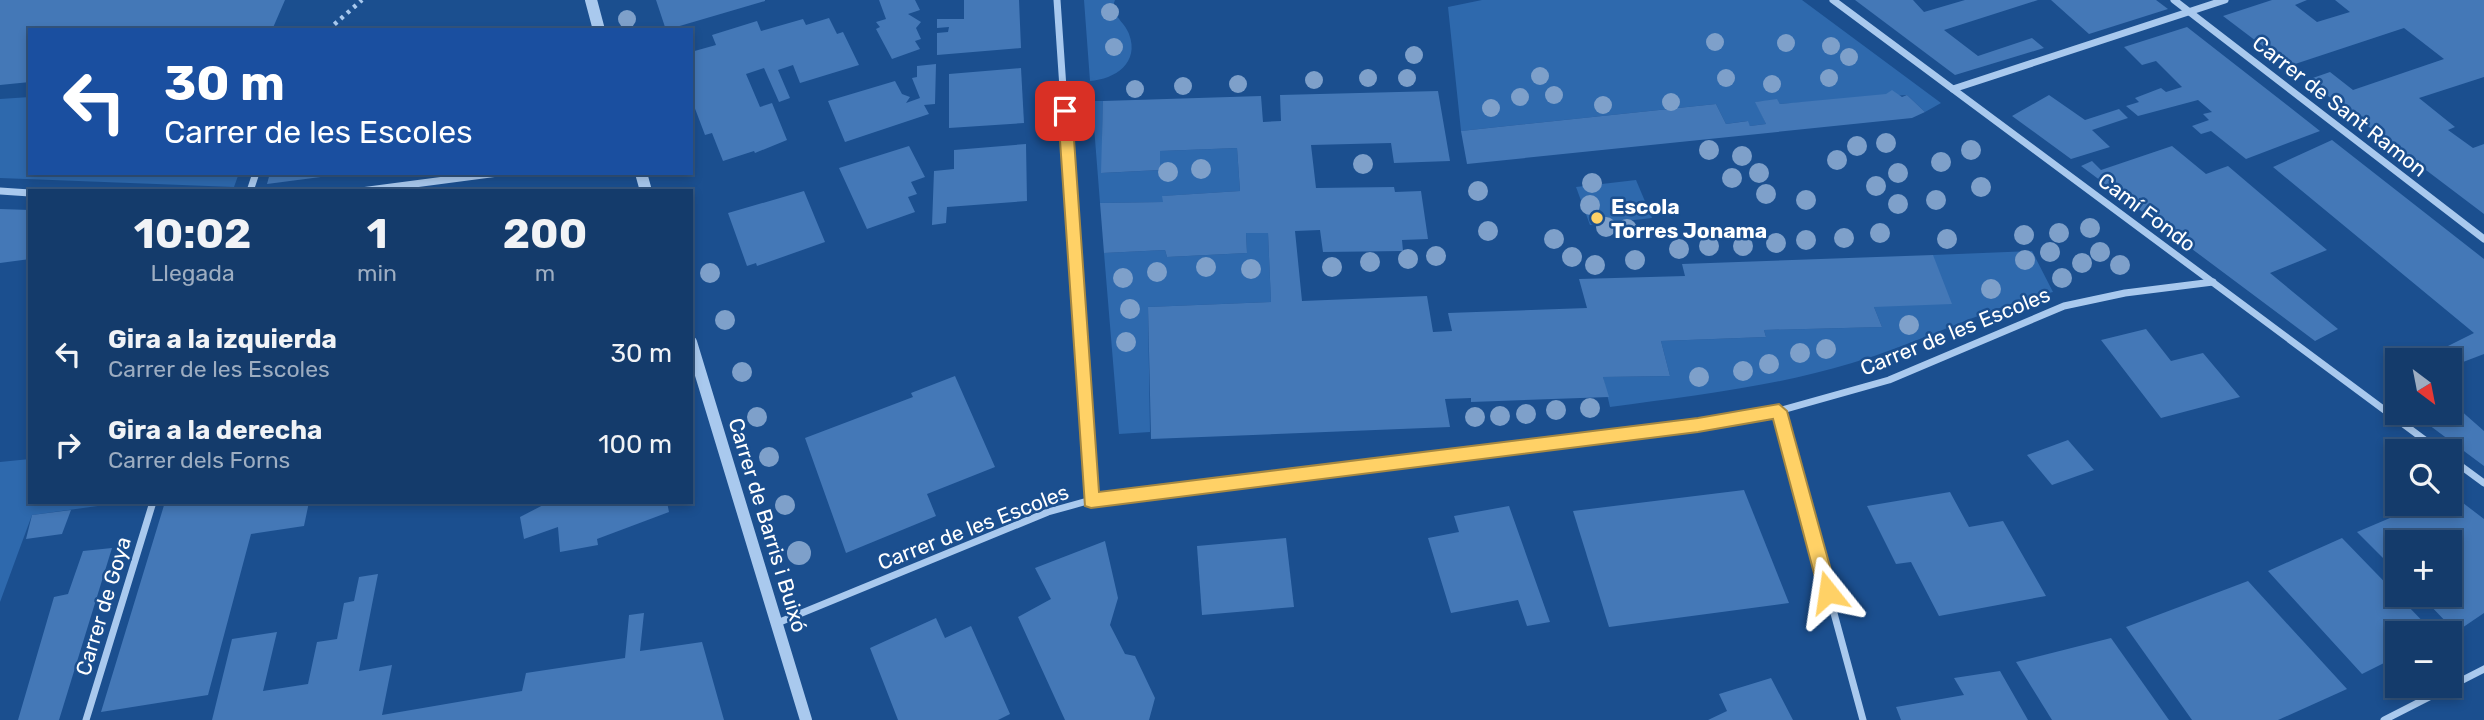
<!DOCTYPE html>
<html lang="es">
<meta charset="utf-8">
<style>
body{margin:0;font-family:Rubik,sans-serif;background:#1d4271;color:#f1f3f6;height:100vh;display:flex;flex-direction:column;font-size:26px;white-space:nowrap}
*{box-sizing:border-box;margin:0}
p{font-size:23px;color:#9dadc1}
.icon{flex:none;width:38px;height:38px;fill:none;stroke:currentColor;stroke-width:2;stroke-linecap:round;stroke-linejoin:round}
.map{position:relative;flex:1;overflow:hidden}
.drawer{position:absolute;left:28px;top:189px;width:665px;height:315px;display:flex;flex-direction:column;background:#143b6b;border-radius:0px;box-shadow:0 4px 10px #0003,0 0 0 2px #33557e}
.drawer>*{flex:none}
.top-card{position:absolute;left:28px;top:28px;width:665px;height:147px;border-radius:0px;box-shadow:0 4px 10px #0003,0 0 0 2px #33557e;background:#1a4fa0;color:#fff;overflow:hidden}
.needle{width:46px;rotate:148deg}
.fabs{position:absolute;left:2385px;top:348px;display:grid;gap:14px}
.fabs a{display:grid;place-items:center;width:77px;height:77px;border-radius:0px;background:#143b6b;box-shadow:0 4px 10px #0003,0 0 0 2px #33557e;font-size:35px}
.pin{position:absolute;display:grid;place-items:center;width:60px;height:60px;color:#fff;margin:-30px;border-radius:14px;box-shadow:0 4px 10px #0006}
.me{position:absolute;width:77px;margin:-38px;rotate:345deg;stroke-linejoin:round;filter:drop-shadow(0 0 5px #0008)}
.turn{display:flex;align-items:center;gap:24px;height:147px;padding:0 21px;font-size:32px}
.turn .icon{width:91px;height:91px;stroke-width:2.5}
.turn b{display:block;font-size:49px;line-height:60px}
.eta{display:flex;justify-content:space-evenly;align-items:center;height:119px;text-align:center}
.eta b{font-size:42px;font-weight:700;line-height:49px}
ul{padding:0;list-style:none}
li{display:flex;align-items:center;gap:21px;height:91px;padding:0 21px}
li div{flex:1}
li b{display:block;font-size:26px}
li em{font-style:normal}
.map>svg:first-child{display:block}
.green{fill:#2e69ad}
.building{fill:#4478b7}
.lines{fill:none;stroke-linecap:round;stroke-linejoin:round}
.path{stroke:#a9c9ee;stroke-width:4.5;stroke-dasharray:3.5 5;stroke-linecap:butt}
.minor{stroke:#a9c9ee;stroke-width:7}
.tertiary{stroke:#a9c9ee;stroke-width:12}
.tree{fill:#7ea0ca}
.route{fill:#ffd166;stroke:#a68842;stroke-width:2}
.poi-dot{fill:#ffd166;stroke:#1b4f8f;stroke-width:2.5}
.labels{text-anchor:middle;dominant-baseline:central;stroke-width:5;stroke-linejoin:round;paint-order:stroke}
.street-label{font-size:21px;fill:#fff;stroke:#1b4f8f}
.poi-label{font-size:21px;font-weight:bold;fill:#fff;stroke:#1b4f8f;text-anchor:start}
</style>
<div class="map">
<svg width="2484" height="720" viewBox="0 0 2484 720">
<rect width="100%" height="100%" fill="#1b4f8f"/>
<!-- green -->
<g class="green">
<path d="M1084,0H1115C1109,14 1125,22 1129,34C1140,63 1115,79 1090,81Z"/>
<path d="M1482,0H1802L1941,103L1925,112L1907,95L1780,104L1777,100L1756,102L1766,124L1750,126L1747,121L1726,124L1716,104L1461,131L1448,7Z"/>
<path d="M30,97V173H239L234,187L0,178V99Z"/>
<path d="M1092,101H1103L1102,173L1160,170V151L1237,148L1240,191L1163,196V202L1100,203Z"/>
<path d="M1636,180L1652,218L1590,225L1576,187Z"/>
<path d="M1246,233H1268L1271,302L1148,307L1150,432L1119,434L1104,253L1165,250L1167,257L1247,253Z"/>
<path d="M2032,251L2053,292C1984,308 1920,343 1852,363C1773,387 1690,396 1610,407L1603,377L1670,376L1661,341L1766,337L1764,330L1882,327L1874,307L1933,255Z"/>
<path d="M30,459V502H127L32,515L0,602V462Z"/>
</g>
<!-- building -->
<g class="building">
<path d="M0,0H285L272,30H30V82L0,85Z"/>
<path d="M656,0H765V1L666,30Z"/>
<path d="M879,0H915L920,10L908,14L921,22L916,28L921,39L915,41L920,49L892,59L876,29L880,27L876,22L886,19Z"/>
<path d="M964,0H1019L1021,48L937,55V33L948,32L949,27L937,28V19H964Z"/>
<path d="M1855,0H1913L1924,12L1965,0H2038L1944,30L1978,56L2032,38L2044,48L1955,75Z"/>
<path d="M2051,0H2156L2168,9L2089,34Z"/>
<path d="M2272,0H2307L2295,5L2317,22L2350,12L2335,0H2484V77L2419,98L2455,127L2448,130L2473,148L2484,144V214L2307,80L2330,72L2353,90L2444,59L2404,28L2289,66L2223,16Z"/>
<path d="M829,18L837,34L843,32L859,65L800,83L793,65L778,70L790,98L779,102L764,68L746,74L760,107L772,103L787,140L755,153L754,151L723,161L712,133L705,135L691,98V52L716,45L712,35L757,21L761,31L803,19L806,25Z"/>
<path d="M2187,27L2287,105L2320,131L2246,159L2211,131L2201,134L2192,126L2209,120L2203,114L2212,112L2198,100L2138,116L2126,106L2139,102L2135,98L2161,88L2166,92L2182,87L2156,61L2142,65L2124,47Z"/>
<path d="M936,64L935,104L924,105L929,114L845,142L828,101L895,81L902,94L910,97L906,103L920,98L912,78L917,77V66Z"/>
<path d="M1021,68L1024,123L949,128V74Z"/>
<path d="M1892,90L1902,97L1907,95L1925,112L1912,118L1467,164L1461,131L1716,104L1726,124L1748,121L1750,126L1766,124L1755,102L1777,99L1780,104L1886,94Z"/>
<path d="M1438,91L1450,161L1394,163L1391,143L1311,145L1316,188L1394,187L1395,192L1421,191L1428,239L1402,240L1403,251L1323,252L1320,230L1295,231L1302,301L1427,296L1433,332L1452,331L1448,313L1587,308L1579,279L1685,276L1682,264L1933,255L1952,304L1874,307L1882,327L1764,330L1766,337L1661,341L1670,376L1603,377L1609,397L1471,402V398L1445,399L1450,427L1151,439L1148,307L1271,302L1268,233H1246L1247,253L1167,257L1165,250L1104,253L1100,203L1163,202L1162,196L1240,191L1237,148L1160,151V170L1101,173L1103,101L1261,96L1263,122L1281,121L1280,95Z"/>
<path d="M2049,95L2085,120L2119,109L2128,118L2092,130L2110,147L2071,159L2012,116Z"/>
<path d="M2332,140L2484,259V354L2450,367V360H2430L2453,350L2448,346L2474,333L2273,167Z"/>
<path d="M1026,144L1027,201L947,207L946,223L932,225L934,171L954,169V150Z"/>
<path d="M909,146L925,177L911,182L917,194L908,197L915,212L867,229L839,168Z"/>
<path d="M2172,146L2206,174L2228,166L2327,250L2270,273L2338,329L2315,341L2081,166L2092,161L2101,170Z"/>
<path d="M270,173H336V175L267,184Z"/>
<path d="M804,191L825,242L757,266L756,263L747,266L728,213Z"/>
<path d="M0,209L30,210V259L0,263Z"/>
<path d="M2146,329L2171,361L2203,353L2240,397L2161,418L2101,340Z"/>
<path d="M955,376L995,467L927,494L936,516L846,553L805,438L913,397L911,393Z"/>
<path d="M2450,401L2484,431V466L2413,413H2450Z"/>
<path d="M2068,440L2094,470L2052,485L2027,455Z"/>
<path d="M1744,490L1789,603L1609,627L1573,511Z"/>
<path d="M1950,492L1969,527L2003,521L2046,596L1939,616L1911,562L1896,564L1867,506Z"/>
<path d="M2450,493L2484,519V613L2456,632L2420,595H2450V542H2398V573L2357,532L2423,504H2450Z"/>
<path d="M165,502H309L304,526L251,534L208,695L101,712Z"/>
<path d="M549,502H667L669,512L597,539L598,545L560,552L558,527L524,539L520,517Z"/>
<path d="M1509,506L1550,622L1527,626L1518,600L1451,613L1428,538L1459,532L1454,516Z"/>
<path d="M71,510L62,534L26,539L32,515Z"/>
<path d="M1286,538L1294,607L1202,615L1197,546Z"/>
<path d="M2342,538L2435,634H2398V656L2362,674L2268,571Z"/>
<path d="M1105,541L1118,598L1110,625L1125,654L1135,656L1155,698L1149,720H1065L1018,617L1051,599L1035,568Z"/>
<path d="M112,548L59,720H18L54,597L68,594L83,551Z"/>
<path d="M378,574L359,671L392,665L382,715L522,691L526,673L625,658L629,615L644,613L640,651L702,642L724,720H212L232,639L277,632L263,691L308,684L317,642L337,639L344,603L354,601L359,577Z"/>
<path d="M2248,581L2347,689L2278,720H2192L2126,627Z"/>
<path d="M936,618L945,638L971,626L1010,714L998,720H898L870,648Z"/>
<path d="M2111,638L2169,720H2052L2016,662Z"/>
<path d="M2000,671L2028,720H1901L1896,707L1964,695L1954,678Z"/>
<path d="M1771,678L1793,720H1708L1727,711L1719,694Z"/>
</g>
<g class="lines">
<!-- path -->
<path class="path" d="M328,30L362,0"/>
<!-- minor -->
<g class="minor">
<path d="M1057,0L1091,500"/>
<path d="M1833,0L2441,452"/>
<path d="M2174,0L2484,239"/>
<path d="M1953,89L2225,0"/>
<path d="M0,191L30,193"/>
<path d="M250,191L256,173"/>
<path d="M361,191L498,173"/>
<path d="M1779,411L1863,720"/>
<path d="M2450,458L2484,483"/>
<path d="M775,624L1048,512L1091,500L1764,415L1889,380L2064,306L2125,293L2213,282"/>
<path d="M86,720L153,502"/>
<path d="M2384,720L2484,669"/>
</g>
<!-- tertiary -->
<g class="tertiary">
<path d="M591,0L599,30"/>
<path d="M641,173L646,191"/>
<path d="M691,342L806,720"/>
</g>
</g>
<!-- trees -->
<g class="tree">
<circle cx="1110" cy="12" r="9"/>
<circle cx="627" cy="19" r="9"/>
<circle cx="1715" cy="42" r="9"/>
<circle cx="1786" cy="43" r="9"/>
<circle cx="1831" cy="46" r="9"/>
<circle cx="1114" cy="47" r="9"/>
<circle cx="1414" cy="55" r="9"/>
<circle cx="1849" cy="57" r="9"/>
<circle cx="1540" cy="76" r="9"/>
<circle cx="1368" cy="78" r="9"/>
<circle cx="1407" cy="78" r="9"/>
<circle cx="1726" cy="78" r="9"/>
<circle cx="1829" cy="78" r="9"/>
<circle cx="1314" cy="80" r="9"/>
<circle cx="1238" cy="84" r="9"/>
<circle cx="1772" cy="84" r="9"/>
<circle cx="1183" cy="86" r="9"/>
<circle cx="1135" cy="89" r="9"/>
<circle cx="1554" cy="95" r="9"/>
<circle cx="1520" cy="97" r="9"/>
<circle cx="1671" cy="102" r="9"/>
<circle cx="1603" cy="105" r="9"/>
<circle cx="1491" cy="108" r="9"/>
<circle cx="1886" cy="143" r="10"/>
<circle cx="1857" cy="146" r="10"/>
<circle cx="1709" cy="150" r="10"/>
<circle cx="1971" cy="150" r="10"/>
<circle cx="1742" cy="156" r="10"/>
<circle cx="1837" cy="160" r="10"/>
<circle cx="1941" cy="162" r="10"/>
<circle cx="1363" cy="164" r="10"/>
<circle cx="1201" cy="169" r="10"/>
<circle cx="1168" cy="172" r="10"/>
<circle cx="1759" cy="173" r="10"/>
<circle cx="1898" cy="173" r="10"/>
<circle cx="1732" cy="178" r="10"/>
<circle cx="1592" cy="183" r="10"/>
<circle cx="1876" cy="186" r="10"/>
<circle cx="1981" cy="187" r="10"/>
<circle cx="1478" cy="191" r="10"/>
<circle cx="1766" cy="194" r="10"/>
<circle cx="1806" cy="200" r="10"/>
<circle cx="1936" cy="200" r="10"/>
<circle cx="1898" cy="204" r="10"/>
<circle cx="1590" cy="205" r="10"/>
<circle cx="1606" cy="227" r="10"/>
<circle cx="2090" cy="228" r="10"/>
<circle cx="1627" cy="229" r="10"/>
<circle cx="1488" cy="231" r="10"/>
<circle cx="1880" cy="233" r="10"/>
<circle cx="2059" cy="233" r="10"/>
<circle cx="2024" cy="235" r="10"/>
<circle cx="1844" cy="238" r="10"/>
<circle cx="1554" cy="239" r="10"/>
<circle cx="1947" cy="239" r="10"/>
<circle cx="1806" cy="240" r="10"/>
<circle cx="1776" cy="243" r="10"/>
<circle cx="1709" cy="246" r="10"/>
<circle cx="1743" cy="246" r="10"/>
<circle cx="1679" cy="249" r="10"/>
<circle cx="2050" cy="252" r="10"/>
<circle cx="2100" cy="252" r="10"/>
<circle cx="1436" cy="256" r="10"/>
<circle cx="1572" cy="257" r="10"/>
<circle cx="1408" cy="259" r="10"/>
<circle cx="1635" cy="260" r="10"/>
<circle cx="2025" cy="260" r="10"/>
<circle cx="1370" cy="262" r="10"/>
<circle cx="2082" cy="263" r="10"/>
<circle cx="1595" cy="265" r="10"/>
<circle cx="2120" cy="265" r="10"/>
<circle cx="1206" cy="267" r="10"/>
<circle cx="1332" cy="267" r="10"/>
<circle cx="1251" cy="269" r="10"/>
<circle cx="1157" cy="272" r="10"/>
<circle cx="710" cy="273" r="10"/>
<circle cx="1123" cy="278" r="10"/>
<circle cx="2062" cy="278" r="10"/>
<circle cx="1991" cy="289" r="10"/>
<circle cx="1130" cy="309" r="10"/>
<circle cx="725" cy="320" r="10"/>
<circle cx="1909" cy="325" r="10"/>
<circle cx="1126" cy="342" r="10"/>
<circle cx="1826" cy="349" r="10"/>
<circle cx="1800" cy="353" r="10"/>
<circle cx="1769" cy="364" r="10"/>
<circle cx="1743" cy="371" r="10"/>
<circle cx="742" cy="372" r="10"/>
<circle cx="1699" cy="377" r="10"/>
<circle cx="1590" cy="408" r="10"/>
<circle cx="1556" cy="410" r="10"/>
<circle cx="1526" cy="414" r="10"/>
<circle cx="1500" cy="416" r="10"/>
<circle cx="757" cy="417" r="10"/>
<circle cx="1475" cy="417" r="10"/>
<circle cx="769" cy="457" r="10"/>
<circle cx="785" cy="505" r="10"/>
<circle cx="799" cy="553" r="12"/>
</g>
<!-- route -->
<path class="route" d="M1065,106L1072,111L1099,492L1698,418L1779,404L1787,411L1837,592L1834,598H1822L1819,592L1773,419L1698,432L1091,508L1085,506L1058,111Z"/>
<!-- markers -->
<circle class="poi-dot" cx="1597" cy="218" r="7"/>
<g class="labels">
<!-- street labels -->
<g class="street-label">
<text transform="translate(2340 106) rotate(38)">Carrer de Sant Ramon</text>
<text transform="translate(2147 212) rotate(37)">Camí Fondo</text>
<text transform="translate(1955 331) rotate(-22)">Carrer de les Escoles</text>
<text transform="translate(768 525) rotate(73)">Carrer de Barris i Buixó</text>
<text transform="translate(973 527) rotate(-21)">Carrer de les Escoles</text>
<text transform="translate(103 606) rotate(-73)">Carrer de Goya</text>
</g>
<!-- poi labels -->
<g class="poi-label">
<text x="1611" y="206">Escola<tspan x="1611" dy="24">Torres Jonama</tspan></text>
</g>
</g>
</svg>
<div class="fabs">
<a><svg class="needle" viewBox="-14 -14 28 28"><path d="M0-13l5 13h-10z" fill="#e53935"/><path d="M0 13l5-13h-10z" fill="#9dadc1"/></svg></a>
<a><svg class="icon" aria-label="search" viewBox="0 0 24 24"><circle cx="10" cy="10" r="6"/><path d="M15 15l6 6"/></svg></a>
<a>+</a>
<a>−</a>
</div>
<div class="pin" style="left:1065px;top:111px;background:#d93025"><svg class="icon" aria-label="arrive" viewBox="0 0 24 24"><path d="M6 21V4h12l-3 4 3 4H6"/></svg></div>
<svg class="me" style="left:1828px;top:592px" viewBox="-20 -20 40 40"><path d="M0-17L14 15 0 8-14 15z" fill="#ffd166" stroke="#fff" stroke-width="4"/></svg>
<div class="top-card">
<div class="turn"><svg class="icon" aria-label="left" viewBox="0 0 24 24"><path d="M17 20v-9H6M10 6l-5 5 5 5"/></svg><div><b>30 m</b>Carrer de les Escoles</div></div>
</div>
<section class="drawer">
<div class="eta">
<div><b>10:02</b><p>Llegada</p></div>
<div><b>1</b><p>min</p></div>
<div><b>200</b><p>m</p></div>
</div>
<ul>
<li><svg class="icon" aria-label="left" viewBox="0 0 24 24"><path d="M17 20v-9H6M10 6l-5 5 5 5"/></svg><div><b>Gira a la izquierda</b><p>Carrer de les Escoles</p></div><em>30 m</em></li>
<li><svg class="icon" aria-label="right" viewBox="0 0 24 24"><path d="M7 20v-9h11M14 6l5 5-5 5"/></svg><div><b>Gira a la derecha</b><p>Carrer dels Forns</p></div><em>100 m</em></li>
</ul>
</section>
</div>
